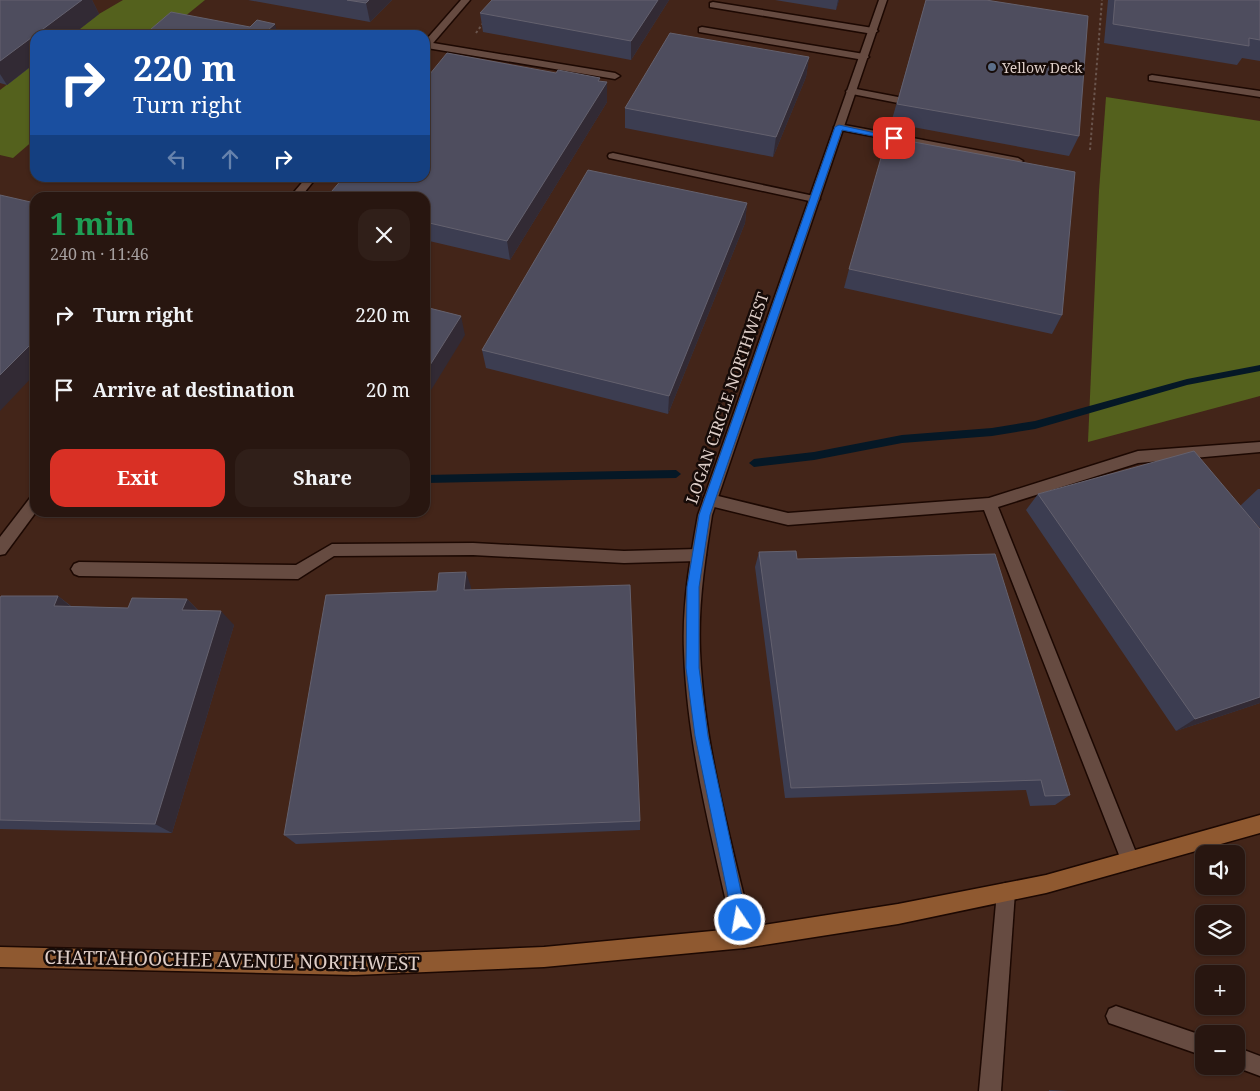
<!DOCTYPE html>
<meta charset="utf-8">
<style>
body{margin:0;font-family:"Noto Serif",serif;background:#301f19;color:#f1f3f6;height:100vh;display:flex;flex-direction:column;font-size:19px;white-space:nowrap}
*{box-sizing:border-box;margin:0}
p{font-size:16px;color:#a59f9f}
.icon{flex:none;width:28px;height:28px;fill:none;stroke:currentColor;stroke-width:2;stroke-linecap:round;stroke-linejoin:round}
.map{position:relative;flex:1;overflow:hidden}
.side{position:absolute;left:30px;top:192px;width:400px;height:325px;display:flex;flex-direction:column;background:#281610;border-radius:15px;box-shadow:0 1px 4px #0004,0 0 0 1px #443530}
.side>*{flex:none}
.hud{position:absolute;left:30px;top:30px;width:400px;height:152px;border-radius:15px;box-shadow:0 1px 4px #0004,0 0 0 1px #443530;background:#1a4fa0;color:#fff;overflow:hidden}
.fabs{position:absolute;left:1195px;top:845px;display:grid;gap:10px}
.fabs a{display:grid;place-items:center;width:50px;height:50px;border-radius:10px;background:#281610;box-shadow:0 1px 4px #0004,0 0 0 1px #443530;font-size:25px}
.pin{position:absolute;display:grid;place-items:center;width:42px;height:42px;color:#fff;margin:-21px;border-radius:10px;box-shadow:0 2px 8px #0006}
.me{position:absolute;width:55px;margin:-28px;rotate:348deg;stroke-linejoin:round;filter:drop-shadow(0 0 4px #0008)}
.turn{display:flex;align-items:center;gap:18px;height:105px;padding:0 20px;font-size:22px}
.turn .icon{width:65px;height:65px;stroke-width:2.5}
.turn b{display:block;font-size:35px;line-height:42px}
.lanes{display:flex;align-items:center;height:48px;padding:0 20px;background:#0003;justify-content:center;gap:25px;direction:ltr}
.lanes .off{opacity:.35}
.round{display:grid;place-items:center;flex:none;width:52px;height:52px;border-radius:15px;background:#301f19}
.overview{display:flex;align-items:center;justify-content:space-between;height:85px;padding:0 20px}
h1{font-size:30px;font-weight:700;line-height:38px;color:#1e9e55}
.action{display:flex;gap:10px;margin-top:auto;padding:10px 20px}
.action a{flex:1;height:58px;border-radius:15px;background:#d93025;color:#fff;font-size:20px;font-weight:700;line-height:58px;text-align:center}
.action a+a{background:#301f19;color:#f1f3f6}
ul{padding:0;list-style:none}
li{display:flex;align-items:center;gap:15px;height:75px;padding:0 20px}
li div{flex:1}
li b{display:block;font-size:19px}
li em{font-style:normal}
.map>svg:first-child{display:block}
.built{fill:#432519;fill-rule:evenodd}
.forest{fill:#54611d}
.lines{fill:none;stroke-linecap:round;stroke-linejoin:round}
.stream{fill:#051826;fill-rule:evenodd}
.lane-casing{stroke:#1c0802;stroke-width:3}
.street-casing{stroke:#1c0802;stroke-width:3}
.secondary-casing{stroke:#1c0802;stroke-width:3}
.path{stroke:#6a554d;stroke-width:2;stroke-dasharray:2.5 2.5;stroke-linecap:butt}
.lane{fill:#664b41;fill-rule:evenodd}
.street{fill:#664b41;fill-rule:evenodd}
.secondary{fill:#8f5930;fill-rule:evenodd}
.wall{fill:#3c3d51}
.shaded-wall{fill:#322a34}
.building{fill:#4e4d5e;stroke:#64616e}
.route{fill:#1a73e8;stroke:#114b97}
.service-dot{fill:#5c6f8a;stroke:#160b08;stroke-width:2}
.labels{text-anchor:middle;dominant-baseline:central;stroke-width:5;stroke-linejoin:round;paint-order:stroke}
.far-poi-label{font-size:14px;fill:#decec8;stroke:#160b08;text-anchor:start}
.street-label{font-size:16px;fill:#decec8;stroke:#160b08}
.near-street-label{font-size:19px;fill:#decec8;stroke:#160b08}
</style>
<div class="map">
<svg width="1260" height="1091" viewBox="0 0 1260 1091">
<rect width="100%" height="100%" fill="#361e16"/>
<!-- built -->
<path class="built" d="M0,0H1260V1091H0ZM35,35H425V178H35ZM35,198H425V512H35ZM1204,854H1236V886H1204ZM1204,914H1236V946H1204ZM1204,974H1236V1006H1204ZM1204,1034H1236V1066H1204Z"/>
<!-- forest -->
<g class="forest">
<path d="M123,0H205L162,35H72L99,14Z"/>
<path d="M35,63V139L13,158L0,155V90Z"/>
<path d="M1106,97L1260,121V396L1088,442L1099,191Z"/>
</g>
<g class="lines">
<!-- stream -->
<g class="stream">
<path d="M1260,365V371L1187,385L1035,429L992,436L902,443L814,460L754,467L749,463L754,459L814,452L902,435L992,428L1035,421L1187,379Z"/>
<path d="M676,470L681,474L676,478L425,483V475Z"/>
</g>
<!-- lane casing -->
<g class="lane-casing">
<g id="lane">
<path d="M713,2L873,28L878,31L873,34L710,7V3Z"/>
<path d="M702,27L864,54L869,57L864,60L699,32V28Z"/>
<path d="M427,42L615,73L620,76L615,79L427,48L425,47V43Z"/>
<path d="M1152,75L1260,91V97L1149,80V76Z"/>
<path d="M851,88L898,97L903,100L898,103L847,93L846,91Z"/>
<path d="M839,124L1018,158L1023,161L1018,164L835,129L834,127Z"/>
<path d="M613,153L814,196L820,199L814,202L609,158L608,156L609,154Z"/>
<path d="M262,194L268,198H257L258,195Z"/>
<path d="M1260,442V452L1138,463L998,507L1139,860L1137,867L1130,869L1123,867L1121,860L984,510L788,525L710,506L705,504L703,500L705,496L710,494L788,513L989,498L1138,451Z"/>
<path d="M473,543L624,551L698,549L703,550L706,555L703,560L698,561L624,563L473,555L334,556L298,579L79,576L74,574L71,569L74,564L79,562L296,565L332,544Z"/>
<path d="M1006,883L1013,885L1015,892L1001,1091H979L997,892L999,885Z"/>
<path d="M1116,1006L1204,1036V1056L1109,1023L1106,1016L1109,1009Z"/>
<path d="M1236,1047L1260,1056V1076L1233,1066H1236Z"/>
</g>
</g>
<!-- street casing -->
<g class="street-casing">
<g id="street">
<path d="M461,0H470L428,49L425,50V41Z"/>
<path d="M879,0H887L712,515C705,560 698,605 700,651C704,748 732,844 754,938L751,945L744,948L737,945L734,938C714,844 687,748 684,651C682,605 690,560 698,515Z"/>
<path d="M306,178H316L300,198H289Z"/>
<path d="M35,496L36,512L5,554L0,555V537L30,498Z"/>
</g>
</g>
<!-- secondary casing -->
<g class="secondary-casing">
<path id="secondary" d="M1260,815V833L1046,893L898,924L744,948L544,967L354,975L0,967V947L354,955L544,947L744,928L898,904L1046,875Z"/>
</g>
<!-- path -->
<g class="path">
<path d="M476,33L484,22"/>
<path d="M1090,150L1102,0"/>
</g>
<!-- lane -->
<use href="#lane" class="lane"/>
<!-- street -->
<use href="#street" class="street"/>
<!-- secondary -->
<use href="#secondary" class="secondary"/>
</g>
<!-- wall -->
<g class="wall">
<path d="M0,0H92L99,14L7,85L0,83Z"/>
<path d="M248,0H392L370,22Z"/>
<path d="M669,0L631,60L483,32L480,13Z"/>
<path d="M775,0H839L836,10Z"/>
<path d="M926,0L1079,136L1069,156L891,123Z"/>
<path d="M1108,0H1260V61L1242,58L1237,65L1104,43Z"/>
<path d="M809,57L806,77L773,157L625,128V108Z"/>
<path d="M600,81L607,102L510,260L425,240V198Z"/>
<path d="M747,203L745,223L668,414L486,368L482,350Z"/>
<path d="M849,269L1062,315L1052,334L844,288Z"/>
<path d="M1258,489H1260V528L1248,515L1260,703L1176,731L1026,510L1038,494L1240,506Z"/>
<path d="M759,552L797,559L1070,795L1055,805L1030,806L1026,790L785,798L755,567Z"/>
<path d="M471,587V590L640,821V830L296,844L284,835L437,591Z"/>
<path d="M58,596L71,606L128,608L187,599L198,610L234,625L172,833L0,829V598Z"/>
<path d="M1049,1090L1068,1091H1049Z"/>
</g>
<!-- shaded-wall -->
<g class="shaded-wall">
<path d="M82,0H92L99,14L72,35H35Z"/>
<path d="M369,0H392L370,22L366,3Z"/>
<path d="M658,0H669L631,60V41Z"/>
<path d="M838,0H839L836,10Z"/>
<path d="M275,24L278,35L268,30Z"/>
<path d="M35,35V63L7,85L0,74V61Z"/>
<path d="M809,57L806,77L773,157L776,137Z"/>
<path d="M600,78V92L607,82V102L510,260L507,241Z"/>
<path d="M747,203L745,223L668,414L669,396Z"/>
<path d="M461,316L465,335L425,400V373Z"/>
<path d="M35,340V374L0,411V375Z"/>
<path d="M466,572L471,587L469,605L464,590Z"/>
<path d="M58,596L76,611L54,606Z"/>
<path d="M187,599L201,614L182,610Z"/>
<path d="M221,611L234,625L172,833L155,824Z"/>
<path d="M1260,697V703L1176,731L1195,719Z"/>
</g>
<!-- building -->
<g class="building">
<path d="M0,0H82L0,61Z"/>
<path d="M347,0H369L366,3Z"/>
<path d="M492,0H658L631,41L480,13Z"/>
<path d="M926,0H986L1088,16L1079,136L897,104Z"/>
<path d="M1115,0H1260V40L1249,38V46L1113,24Z"/>
<path d="M171,12L250,27L257,20L275,24L268,30L294,35H144Z"/>
<path d="M670,33L809,57L776,137L625,108Z"/>
<path d="M447,53L556,73L558,70L600,78L598,81L607,82L507,241L425,222V198H326L343,178H425V80Z"/>
<path d="M887,137L1075,172L1062,315L849,269Z"/>
<path d="M588,170L747,203L669,396L482,350Z"/>
<path d="M0,195L35,203V340L0,375Z"/>
<path d="M425,307L461,316L425,373Z"/>
<path d="M1194,451L1260,529V697L1195,719L1038,494Z"/>
<path d="M796,551L797,559L995,554L1070,795L1045,796L1041,780L791,788L759,552Z"/>
<path d="M466,572L464,590L630,585L640,821L284,835L326,595L437,591L439,573Z"/>
<path d="M1,596H58L54,606L128,608L132,598L187,599L182,610L221,611L155,824L0,820V598Z"/>
</g>
<!-- route -->
<path class="route" d="M839,125L898,138L894,140L842,130L710,515L699,587V668L708,736L747,920L745,925L740,927L735,925L733,920L695,736L686,668L687,587L699,515L835,127Z"/>
<!-- markers -->
<circle class="service-dot" cx="992" cy="67" r="5"/>
<g class="labels">
<!-- far-poi labels -->
<g class="far-poi-label">
<text x="1002" y="67">Yellow Deck</text>
</g>
<!-- street labels -->
<g class="street-label">
<text transform="translate(727 398) rotate(-71)">LOGAN CIRCLE NORTHWEST</text>
</g>
<!-- near-street labels -->
<g class="near-street-label">
<text transform="translate(232 960) rotate(1)">CHATTAHOOCHEE AVENUE NORTHWEST</text>
</g>
</g>
</svg>
<div class="fabs">
<a><svg class="icon" aria-label="sound" viewBox="0 0 24 24"><path d="M4 9h4l5-4v14l-5-4H4zM17 9q2 3 0 6"/></svg></a>
<a><svg class="icon" aria-label="layers" viewBox="0 0 24 24"><path d="M12 4l9 5-9 5-9-5zM3 14l9 5 9-5"/></svg></a>
<a>+</a>
<a>−</a>
</div>
<div class="pin" style="left:894px;top:138px;background:#d93025"><svg class="icon" aria-label="arrive" viewBox="0 0 24 24"><path d="M6 21V4h12l-3 4 3 4H6"/></svg></div>
<svg class="me" style="left:740px;top:920px" viewBox="-20 -20 40 40"><circle r="17" fill="#1a73e8" stroke="#fff" stroke-width="3"/><path d="M0-11L8 9 0 5-8 9z" fill="#fff"/></svg>
<div class="hud">
<div class="turn"><svg class="icon" aria-label="right" viewBox="0 0 24 24"><path d="M7 20v-9h11M14 6l5 5-5 5"/></svg><div><b>220 m</b>Turn right</div></div>
<div class="lanes"><svg class="icon off" aria-label="left" viewBox="0 0 24 24"><path d="M17 20v-9H6M10 6l-5 5 5 5"/></svg><svg class="icon off" aria-label="ahead" viewBox="0 0 24 24"><path d="M12 20V5M6 11l6-6 6 6"/></svg><svg class="icon" aria-label="right" viewBox="0 0 24 24"><path d="M7 20v-9h11M14 6l5 5-5 5"/></svg></div>
</div>
<section class="side">
<div class="overview"><div><h1>1 min</h1><p>240 m · 11:46</p></div><a class="round"><svg class="icon" aria-label="close" viewBox="0 0 24 24"><path d="M6 6l12 12M18 6L6 18"/></svg></a></div>
<ul>
<li><svg class="icon" aria-label="right" viewBox="0 0 24 24"><path d="M7 20v-9h11M14 6l5 5-5 5"/></svg><div><b>Turn right</b></div><em>220 m</em></li>
<li><svg class="icon" aria-label="arrive" viewBox="0 0 24 24"><path d="M6 21V4h12l-3 4 3 4H6"/></svg><div><b>Arrive at destination</b></div><em>20 m</em></li>
</ul>
<div class="action"><a>Exit</a><a>Share</a></div>
</section>
</div>
